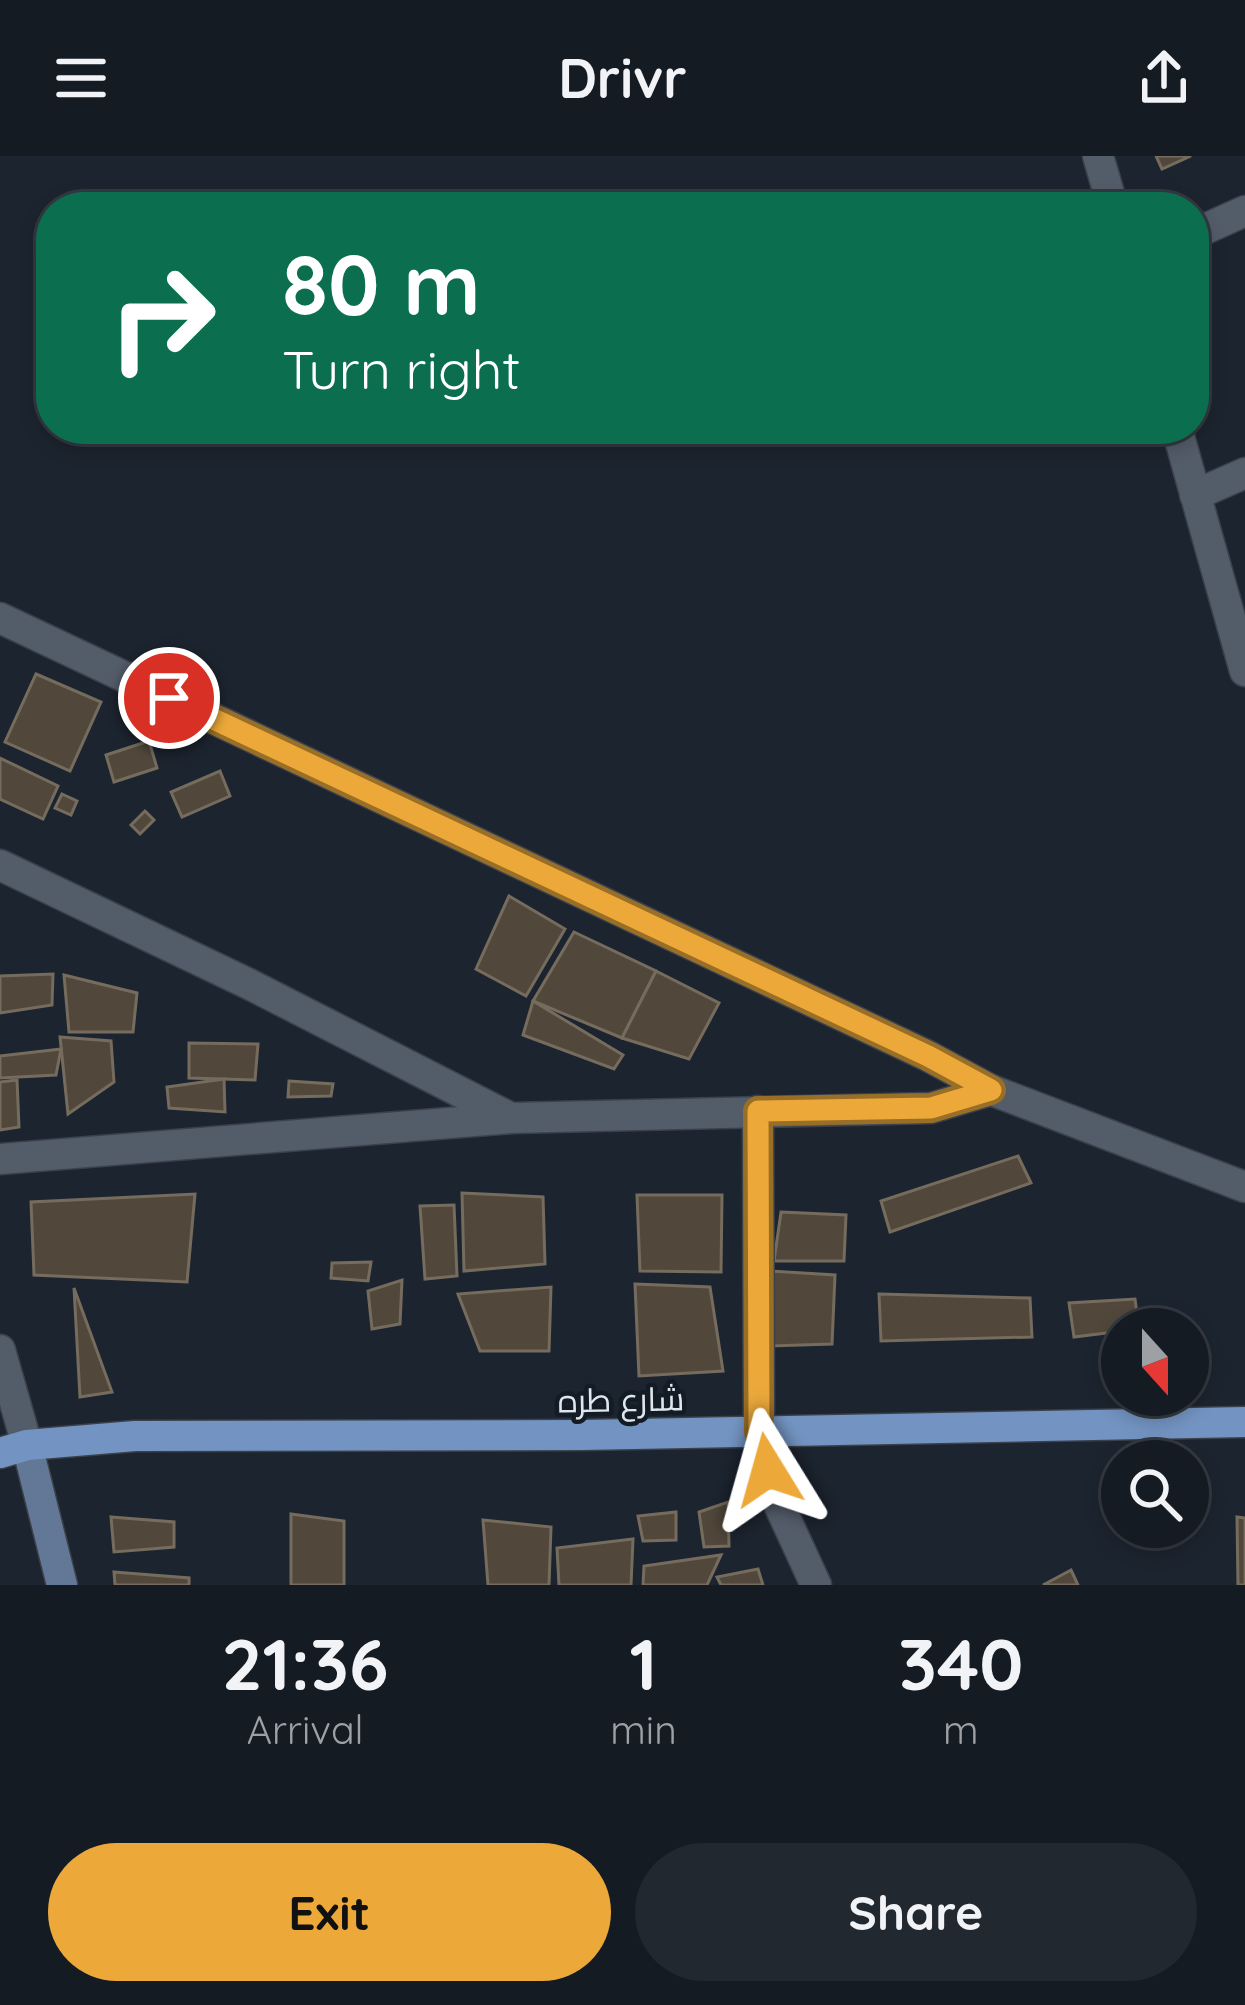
<!DOCTYPE html>
<meta charset="utf-8">
<style>
body{margin:0;font-family:Quicksand,Cairo,sans-serif;background:#222830;color:#f1f3f6;height:100vh;display:flex;flex-direction:column;font-size:45px;white-space:nowrap}
*{box-sizing:border-box;margin:0}
p{font-size:39px;color:#9da1a6}
.icon{flex:none;width:66px;height:66px;fill:none;stroke:currentColor;stroke-width:2;stroke-linecap:round;stroke-linejoin:round}
.map{position:relative;height:1429px;overflow:hidden}
.panel{display:flex;flex-direction:column;background:#151b23;flex:1}
.panel>*{flex:none}
.top-card{position:absolute;left:36px;top:36px;width:1173px;height:252px;border-radius:48px;box-shadow:0 6px 18px #0003,0 0 0 3px #343941;background:#0b6e4f;color:#fff;overflow:hidden}
.needle{width:78px;rotate:159deg}
.controls{position:absolute;left:1101px;top:1152px;display:grid;gap:24px}
.controls a{display:grid;place-items:center;width:108px;height:108px;border-radius:50%;background:#151b23;box-shadow:0 6px 18px #0003,0 0 0 3px #343941;font-size:60px}
.pin{position:absolute;display:grid;place-items:center;width:102px;height:102px;color:#fff;margin:-51px;border:6px solid #fff;border-radius:50%;box-shadow:0 3px 12px #0007}
.me{position:absolute;width:132px;margin:-66px;rotate:352deg;stroke-linejoin:round;filter:drop-shadow(0 0 9px #0008)}
.turn{display:flex;align-items:center;gap:42px;height:252px;padding:0 48px;font-size:54px}
.turn .icon{width:156px;height:156px;stroke-width:2.5}
.turn b{display:block;font-size:84px;line-height:102px}
.eta{display:flex;justify-content:space-evenly;align-items:center;height:204px;text-align:center}
.eta b{font-size:72px;font-weight:800;line-height:84px}
.button{display:flex;gap:24px;margin-top:auto;padding:24px 48px}
.button a{flex:1;height:138px;border-radius:72px;background:#eca93a;color:#111;font-size:48px;font-weight:800;line-height:138px;text-align:center}
.button a+a{background:#222830;color:#f1f3f6}
header{display:flex;justify-content:space-between;align-items:center;height:156px;padding:0 48px;background:#151b23;font-size:54px;font-weight:800}
.map>svg:first-child{display:block}
.building{fill:#51473b;stroke:#756c5e;stroke-width:3}
.lines{fill:none;stroke-linecap:round;stroke-linejoin:round}
.street-casing{stroke:#3b414a;stroke-width:33}
.secondary-casing{stroke:#3b414a;stroke-width:33}
.primary-casing{stroke:#3b414a;stroke-width:33}
.street{stroke:#535c69;stroke-width:30}
.secondary{stroke:#637896;stroke-width:30}
.primary{stroke:#7394c2;stroke-width:30}
.route-casing{stroke:#996e26;stroke-width:30}
.route{stroke:#eca93a;stroke-width:21}
.labels{text-anchor:middle;dominant-baseline:central;stroke-width:9;stroke-linejoin:round;paint-order:stroke}
.street-label{font-size:33px;fill:#e0e6ed;stroke:#131b25}
</style>
<header><svg class="icon" aria-label="menu" viewBox="0 0 24 24"><path d="M4 6h16M4 12h16M4 18h16"/></svg>Drivr<svg class="icon" aria-label="share" viewBox="0 0 24 24"><path d="M12 15V3M7 8l5-5 5 5M5 13v7h14v-7"/></svg></header>
<div class="map">
<svg width="1245" height="1429" viewBox="0 0 1245 1429">
<rect width="100%" height="100%" fill="#1c242f"/>
<!-- building -->
<g class="building">
<path d="M1156,0H1191L1162,13Z"/>
<path d="M1159,36L1165,51H1137L1135,47Z"/>
<path d="M36,518L101,546L70,615L5,586Z"/>
<path d="M149,585L157,612L114,626L106,599Z"/>
<path d="M0,602L58,630L43,663L0,643Z"/>
<path d="M220,615L230,640L182,661L171,636Z"/>
<path d="M62,638L77,645L71,659L55,652Z"/>
<path d="M145,655L154,664L140,678L131,669Z"/>
<path d="M509,740L565,773L526,840L476,813Z"/>
<path d="M574,776L656,815L622,882L533,845Z"/>
<path d="M656,815L719,847L689,903L622,882Z"/>
<path d="M53,818L52,849L0,857V820Z"/>
<path d="M64,819L137,837L133,876H69Z"/>
<path d="M533,845L623,899L614,913L523,879Z"/>
<path d="M60,881L111,885L114,926L68,958Z"/>
<path d="M189,887L258,888L255,924L189,922Z"/>
<path d="M61,893L56,919L0,922V900Z"/>
<path d="M224,923L225,956L169,952L167,931Z"/>
<path d="M17,924L19,971L0,974V926Z"/>
<path d="M289,925L333,928L331,940L288,941Z"/>
<path d="M1018,1000L1031,1027L890,1076L881,1045Z"/>
<path d="M462,1037L543,1041L545,1108L464,1115Z"/>
<path d="M195,1038L187,1126L34,1119L31,1046Z"/>
<path d="M637,1039H722L721,1116L640,1115Z"/>
<path d="M454,1049L457,1120L425,1123L420,1050Z"/>
<path d="M781,1056L846,1059L844,1105H774Z"/>
<path d="M371,1106L368,1125L331,1122L332,1107Z"/>
<path d="M770,1115L835,1119L832,1188L770,1190Z"/>
<path d="M402,1124L400,1168L372,1173L368,1135Z"/>
<path d="M635,1128L710,1131L723,1215L639,1220Z"/>
<path d="M551,1131L549,1195H480L458,1138Z"/>
<path d="M74,1132L112,1236L80,1241Z"/>
<path d="M879,1138L1030,1142L1032,1181L881,1185Z"/>
<path d="M1135,1143L1139,1173L1074,1181L1069,1147Z"/>
<path d="M728,1346L729,1390L704,1391L699,1356Z"/>
<path d="M676,1356V1384L643,1385L638,1360Z"/>
<path d="M291,1358L344,1365V1429H291Z"/>
<path d="M111,1361L174,1366V1391L114,1396Z"/>
<path d="M1237,1361L1245,1362V1429H1238Z"/>
<path d="M483,1364L551,1371L549,1429H488Z"/>
<path d="M633,1383L631,1429H559L557,1392Z"/>
<path d="M721,1399L707,1429H643L644,1410Z"/>
<path d="M758,1413L763,1429H721L717,1421Z"/>
<path d="M1071,1414L1078,1429H1043Z"/>
<path d="M114,1416L189,1422V1429H115Z"/>
</g>
<g class="lines">
<!-- street casing -->
<g class="street-casing">
<g id="street">
<path d="M1098,0L1113,51"/>
<path d="M1194,78L1245,55"/>
<path d="M1177,273L1245,515"/>
<path d="M1195,339L1245,317"/>
<path d="M0,462L928,900L991,934L1245,1031"/>
<path d="M0,709L249,828L511,962"/>
<path d="M758,955L759,1276L780,1351L816,1429"/>
<path d="M0,1003L511,962L931,952L991,934"/>
<path d="M0,1194L27,1289"/>
</g>
</g>
<!-- secondary casing -->
<g class="secondary-casing">
<path id="secondary" d="M27,1289L62,1429"/>
</g>
<!-- primary casing -->
<g class="primary-casing">
<path id="primary" d="M0,1297L27,1289L135,1280L582,1279L1245,1266"/>
</g>
<!-- street -->
<use href="#street" class="street"/>
<!-- secondary -->
<use href="#secondary" class="secondary"/>
<!-- primary -->
<use href="#primary" class="primary"/>
</g>
<g class="lines">
<!-- route casing -->
<g class="route-casing">
<path id="route" d="M169,542L928,900L991,934L931,952L758,955L759,1276L768,1314"/>
</g>
<!-- route -->
<use href="#route" class="route"/>
</g>
<g class="labels">
<!-- street labels -->
<g class="street-label">
<text transform="translate(621 1243) rotate(-1)">شارع طره</text>
</g>
</g>
</svg>
<div class="controls">
<a><svg class="needle" viewBox="-14 -14 28 28"><path d="M0-13l5 13h-10z" fill="#e53935"/><path d="M0 13l5-13h-10z" fill="#9da1a6"/></svg></a>
<a><svg class="icon" aria-label="search" viewBox="0 0 24 24"><circle cx="10" cy="10" r="6"/><path d="M15 15l6 6"/></svg></a>
</div>
<div class="pin" style="left:169px;top:542px;background:#d93025"><svg class="icon" aria-label="arrive" viewBox="0 0 24 24"><path d="M6 21V4h12l-3 4 3 4H6"/></svg></div>
<svg class="me" style="left:768px;top:1314px" viewBox="-20 -20 40 40"><path d="M0-17L14 15 0 8-14 15z" fill="#eca93a" stroke="#fff" stroke-width="4"/></svg>
<div class="top-card">
<div class="turn"><svg class="icon" aria-label="right" viewBox="0 0 24 24"><path d="M7 20v-9h11M14 6l5 5-5 5"/></svg><div><b>80 m</b>Turn right</div></div>
</div>
</div>
<section class="panel">
<div class="eta">
<div><b>21:36</b><p>Arrival</p></div>
<div><b>1</b><p>min</p></div>
<div><b>340</b><p>m</p></div>
</div>
<div class="button"><a>Exit</a><a>Share</a></div>
</section>
